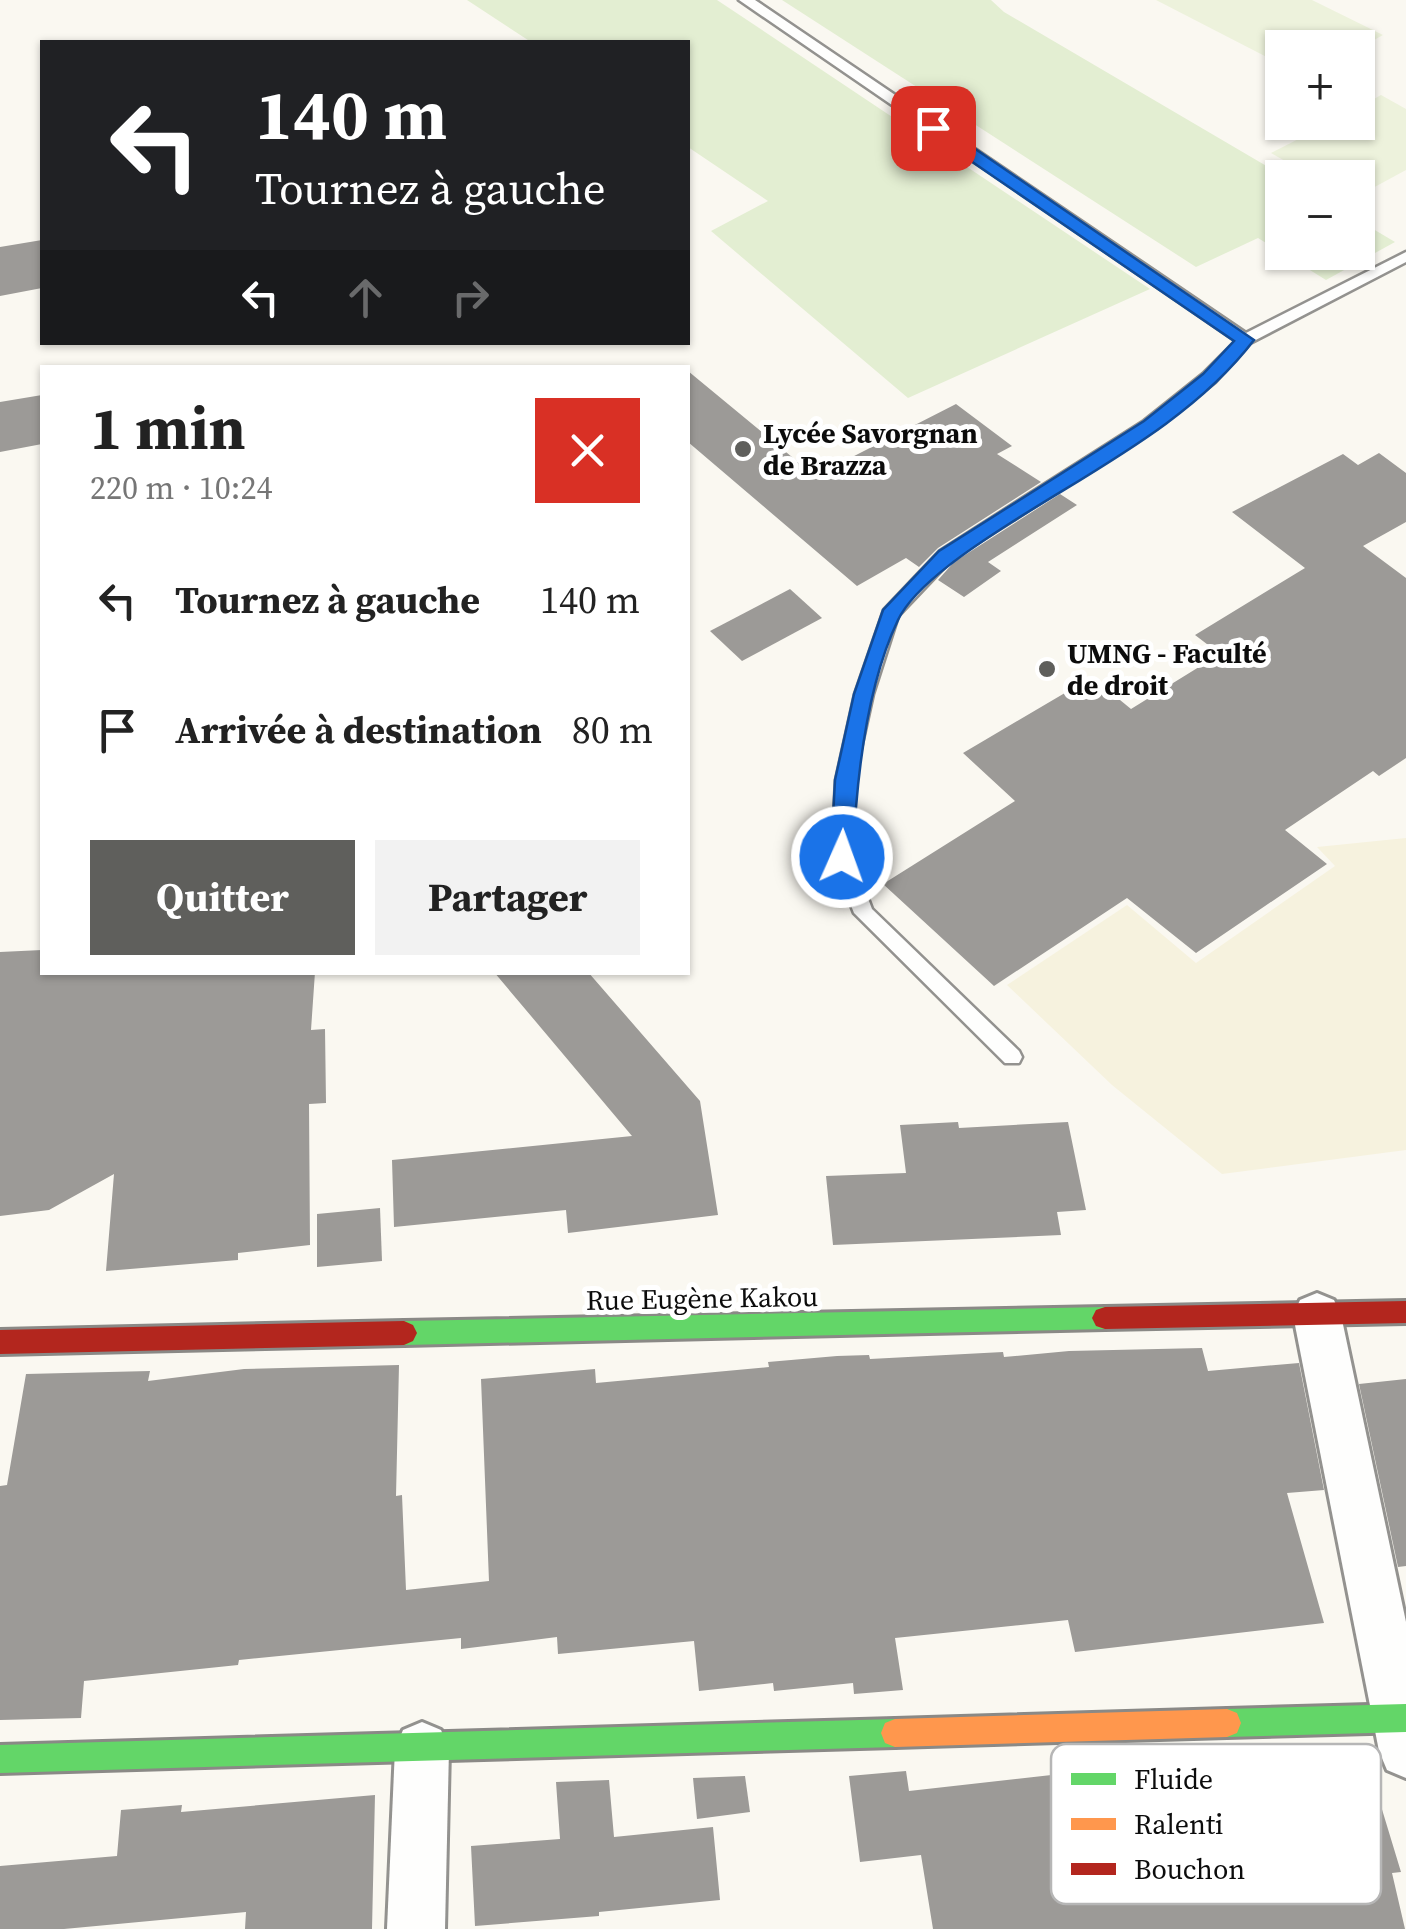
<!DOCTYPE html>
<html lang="fr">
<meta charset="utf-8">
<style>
body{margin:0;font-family:"Source Serif 4",serif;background:#f2f2f2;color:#222;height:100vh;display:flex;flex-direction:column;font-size:38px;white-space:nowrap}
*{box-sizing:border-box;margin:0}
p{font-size:32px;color:#767676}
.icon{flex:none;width:55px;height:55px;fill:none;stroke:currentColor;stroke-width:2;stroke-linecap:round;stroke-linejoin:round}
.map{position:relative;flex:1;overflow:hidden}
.panel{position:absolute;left:40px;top:365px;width:650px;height:610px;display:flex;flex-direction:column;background:#fff;border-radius:0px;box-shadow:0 2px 8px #0004}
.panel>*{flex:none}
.hud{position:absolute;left:40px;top:40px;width:650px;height:305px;border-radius:0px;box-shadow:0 2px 8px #0004;background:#202124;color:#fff;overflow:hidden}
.tools{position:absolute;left:1265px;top:30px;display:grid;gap:20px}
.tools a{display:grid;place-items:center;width:110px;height:110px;border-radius:0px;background:#fff;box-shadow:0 2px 8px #0004;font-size:50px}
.pin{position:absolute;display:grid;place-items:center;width:85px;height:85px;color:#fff;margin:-42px;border-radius:20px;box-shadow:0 5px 15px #0006}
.me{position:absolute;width:110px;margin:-55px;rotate:2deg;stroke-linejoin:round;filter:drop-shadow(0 0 8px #0008)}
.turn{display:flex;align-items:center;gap:35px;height:210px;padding:0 50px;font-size:45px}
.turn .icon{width:130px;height:130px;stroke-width:2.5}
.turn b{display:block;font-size:70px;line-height:85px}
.lanes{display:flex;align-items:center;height:95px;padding:0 50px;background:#0003;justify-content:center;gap:50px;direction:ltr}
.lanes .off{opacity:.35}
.round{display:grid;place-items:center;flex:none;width:105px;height:105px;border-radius:0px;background:#f2f2f2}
.head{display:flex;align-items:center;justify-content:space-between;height:170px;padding:0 50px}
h1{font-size:60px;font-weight:700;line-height:75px}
.cta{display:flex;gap:20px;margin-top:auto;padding:20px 50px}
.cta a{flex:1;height:115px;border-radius:0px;background:#5f5f5c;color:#fff;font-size:40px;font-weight:700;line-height:115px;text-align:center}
.cta a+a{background:#f2f2f2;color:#222}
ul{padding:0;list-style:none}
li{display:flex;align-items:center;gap:30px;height:130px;padding:0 50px}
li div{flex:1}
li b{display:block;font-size:38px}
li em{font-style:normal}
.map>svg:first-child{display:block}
.farmland{fill:#f6f2de}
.green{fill:#e3eed2}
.pitch{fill:#edf2dc}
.building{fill:#9c9a97}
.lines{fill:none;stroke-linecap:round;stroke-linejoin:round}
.lane-casing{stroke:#93928f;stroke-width:5}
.street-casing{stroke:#93928f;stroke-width:6}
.fast-casing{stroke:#8a8986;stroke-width:6}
.slow-casing{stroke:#8a8986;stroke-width:6}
.jam-casing{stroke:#8a8986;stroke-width:6}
.lane{fill:#fefefd;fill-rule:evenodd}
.street{fill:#fefefd;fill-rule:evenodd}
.fast{fill:#63d668;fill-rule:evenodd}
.slow{fill:#ff974d;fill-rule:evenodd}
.jam{fill:#b3261e;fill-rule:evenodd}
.route{fill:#1a73e8;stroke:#114b97;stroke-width:2.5}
.poi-dot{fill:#5f5f5c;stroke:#fff;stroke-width:4}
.labels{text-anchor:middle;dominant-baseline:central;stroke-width:10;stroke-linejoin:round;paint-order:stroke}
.poi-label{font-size:28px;font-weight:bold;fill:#0c0c0c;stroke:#fff;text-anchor:start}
.street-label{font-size:28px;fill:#0c0c0c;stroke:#fff}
.key{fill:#fff;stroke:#b6b6b6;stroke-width:2.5}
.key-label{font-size:28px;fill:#0c0c0c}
</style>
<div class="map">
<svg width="1406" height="1929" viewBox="0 0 1406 1929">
<rect width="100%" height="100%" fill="#faf8f1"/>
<!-- farmland -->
<path class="farmland" d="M1406,838V1150L1222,1174L1112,1085L1007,985L1127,905L1196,963L1335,866L1317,847Z"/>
<!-- green -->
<g class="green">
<path d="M467,0H717L1150,289L908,398L711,231L768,201L688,147V42H531Z"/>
<path d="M782,0H991L1004,12L1285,177L1282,252H1358V220L1395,242L1326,280L1258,238L1196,267Z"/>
</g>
<!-- pitch -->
<g class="pitch">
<path d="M1156,0H1312L1383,35L1358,49L1282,48V65Z"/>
<path d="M1381,95L1406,109V170L1358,196V178L1313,177L1271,153L1330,123L1358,122V108Z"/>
</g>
<!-- building -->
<g class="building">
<path d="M42,240V288L0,296V247Z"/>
<path d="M688,371L815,476L956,404L1012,446L997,454L1041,482L938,548L919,567L906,558L857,586L688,442Z"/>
<path d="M42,395V444L0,452V402Z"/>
<path d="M1379,453L1406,473V522L1363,546L1406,578V758L1379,776L1373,771L1285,830L1327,864L1196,953L1127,898L994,986L883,884L1015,801L963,753L1092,677L1131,709L1220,654L1195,635L1305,568L1232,512L1343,454L1358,465Z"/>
<path d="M1060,494L1077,505L988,562L1001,571L964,597L938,580L954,562Z"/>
<path d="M790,589L822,618L742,661L710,631Z"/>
<path d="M42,950V972H315L311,1030L325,1029L326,1103L309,1104L310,1245L238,1253V1260L106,1271L114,1174L49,1210L0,1216V952Z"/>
<path d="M494,972H588L700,1101L718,1215L568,1233L566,1210L394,1227L392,1160L632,1136Z"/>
<path d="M958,1122L959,1128L1068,1122L1086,1210L1057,1212L1061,1235L833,1245L826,1176L906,1173L900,1125Z"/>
<path d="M380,1208L382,1261L317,1267V1214Z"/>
<path d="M1202,1348L1208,1371L1299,1363L1324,1490L1287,1493L1324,1623L1075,1652L1068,1620L895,1638L903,1690L854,1694L853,1683L774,1691L773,1683L699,1691L694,1641L558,1654L557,1637L461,1649V1638L239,1660L238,1665L84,1681L81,1718L0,1720V1486L7,1485L26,1374L150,1371L148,1381L244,1369L399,1365L396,1496L402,1495L406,1590L489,1581L481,1379L595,1369L596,1383L769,1367L768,1362L837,1356L869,1355L870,1359L1003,1352L1004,1357L1069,1351Z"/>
<path d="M1406,1379V1566L1398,1567L1359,1384Z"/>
<path d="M1280,1760L1289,1793L1374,1783L1401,1872L1392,1873L1405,1929H933L921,1855L860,1862L849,1776L906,1771L909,1791L1078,1772L1076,1766L1173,1764V1767Z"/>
<path d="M745,1776L750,1812L697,1819L693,1778Z"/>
<path d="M609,1780L614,1837L713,1827L720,1900L599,1912V1916L475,1926L471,1846L560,1839L556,1782Z"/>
<path d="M375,1795L372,1929H245L246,1912L64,1929H0V1866L117,1856L121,1810L182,1805L181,1812Z"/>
</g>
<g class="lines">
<!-- lane casing -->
<g class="lane-casing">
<path id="lane" d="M739,0H755L1246,333L1406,252V262L1250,343L1215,382L1156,429L952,559L898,616L873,694L854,780L852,857L872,909L1019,1051L1022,1057L1019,1063H1005L854,913L832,857L836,780L855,694L884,610L940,551L1144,421L1203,374L1236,341Z"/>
</g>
<!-- street casing -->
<g class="street-casing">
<g id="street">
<path d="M1317,1293L1334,1300L1341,1315L1406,1622V1778L1387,1770L1379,1751L1293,1315L1300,1300Z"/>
<path d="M422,1722L441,1730L449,1749L445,1929H387L395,1749L403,1730Z"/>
</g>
</g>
<!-- fast casing -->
<g class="fast-casing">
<g id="fast">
<path d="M1105,1307L1114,1310L1118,1318L1114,1326L1105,1329L404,1345L395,1341L391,1333L395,1325L404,1321Z"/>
<path d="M1406,1704V1732L1227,1737L1217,1733L1213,1723L1217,1713L1227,1709Z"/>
<path d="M895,1719L905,1723L909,1733L905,1743L895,1747L0,1773V1745Z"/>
</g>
</g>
<!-- slow casing -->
<g class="slow-casing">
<path id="slow" d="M1227,1709L1237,1713L1241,1723L1237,1733L1227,1737L895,1747L885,1743L881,1733L885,1723L895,1719Z"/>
</g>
<!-- jam casing -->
<g class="jam-casing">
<g id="jam">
<path d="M1406,1301V1323L1105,1329L1096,1326L1092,1318L1096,1310L1105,1307Z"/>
<path d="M404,1321L413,1325L417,1333L413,1341L404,1345L0,1354V1330Z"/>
</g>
</g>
<!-- lane -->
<use href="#lane" class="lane"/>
<!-- street -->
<use href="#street" class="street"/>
<!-- fast -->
<use href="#fast" class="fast"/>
<!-- slow -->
<use href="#slow" class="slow"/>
<!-- jam -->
<use href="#jam" class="jam"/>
</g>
<!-- route -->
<path class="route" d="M927,124H939L1254,340C1193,420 1095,469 1012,522C979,543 915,584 898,620C866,687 856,784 853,857L842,865L831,857L835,780L854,694L883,610L939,551L1144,421L1203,374L1234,341L927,131Z"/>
<!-- markers -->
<g class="poi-dot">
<circle cx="743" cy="449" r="10"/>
<circle cx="1047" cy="669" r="10"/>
</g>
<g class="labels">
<!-- poi labels -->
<g class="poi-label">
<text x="763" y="433">Lycée Savorgnan<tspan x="763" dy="32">de Brazza</tspan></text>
<text x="1067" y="653">UMNG - Faculté<tspan x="1067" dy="32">de droit</tspan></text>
</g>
<!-- street labels -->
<g class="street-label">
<text transform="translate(702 1298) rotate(-1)">Rue Eugène Kakou</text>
</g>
</g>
<!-- legend -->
<rect x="1051" y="1744" width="330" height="160" rx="15" class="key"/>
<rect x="1071" y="1773" width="45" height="12" fill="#63d668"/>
<rect x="1071" y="1818" width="45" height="12" fill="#ff974d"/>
<rect x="1071" y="1863" width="45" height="12" fill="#b3261e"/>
<g class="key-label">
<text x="1134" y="1789">Fluide</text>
<text x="1134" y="1834">Ralenti</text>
<text x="1134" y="1879">Bouchon</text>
</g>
</svg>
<div class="tools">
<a>+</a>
<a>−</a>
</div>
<div class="pin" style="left:933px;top:128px;background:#d93025"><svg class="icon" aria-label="arrive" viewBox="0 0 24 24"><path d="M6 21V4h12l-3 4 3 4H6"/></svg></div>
<svg class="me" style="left:842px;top:857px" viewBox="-20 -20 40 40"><circle r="17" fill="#1a73e8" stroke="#fff" stroke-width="3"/><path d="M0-11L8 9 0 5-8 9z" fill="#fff"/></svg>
<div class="hud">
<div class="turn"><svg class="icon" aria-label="left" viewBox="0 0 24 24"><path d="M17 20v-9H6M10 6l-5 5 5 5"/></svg><div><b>140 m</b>Tournez à gauche</div></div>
<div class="lanes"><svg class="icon" aria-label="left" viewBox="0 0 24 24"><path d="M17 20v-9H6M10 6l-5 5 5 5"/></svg><svg class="icon off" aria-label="ahead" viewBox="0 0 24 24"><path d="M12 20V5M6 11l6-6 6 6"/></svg><svg class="icon off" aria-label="right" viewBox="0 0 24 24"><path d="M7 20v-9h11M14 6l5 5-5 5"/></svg></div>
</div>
<section class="panel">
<div class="head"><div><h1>1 min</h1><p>220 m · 10:24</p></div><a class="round" style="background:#d93025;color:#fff"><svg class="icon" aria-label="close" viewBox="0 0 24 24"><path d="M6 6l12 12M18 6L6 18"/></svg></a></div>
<ul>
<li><svg class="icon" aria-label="left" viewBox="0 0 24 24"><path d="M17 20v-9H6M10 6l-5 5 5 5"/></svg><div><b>Tournez à gauche</b></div><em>140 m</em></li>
<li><svg class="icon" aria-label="arrive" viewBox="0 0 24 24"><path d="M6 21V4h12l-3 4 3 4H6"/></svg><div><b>Arrivée à destination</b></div><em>80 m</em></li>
</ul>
<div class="cta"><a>Quitter</a><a>Partager</a></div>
</section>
</div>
